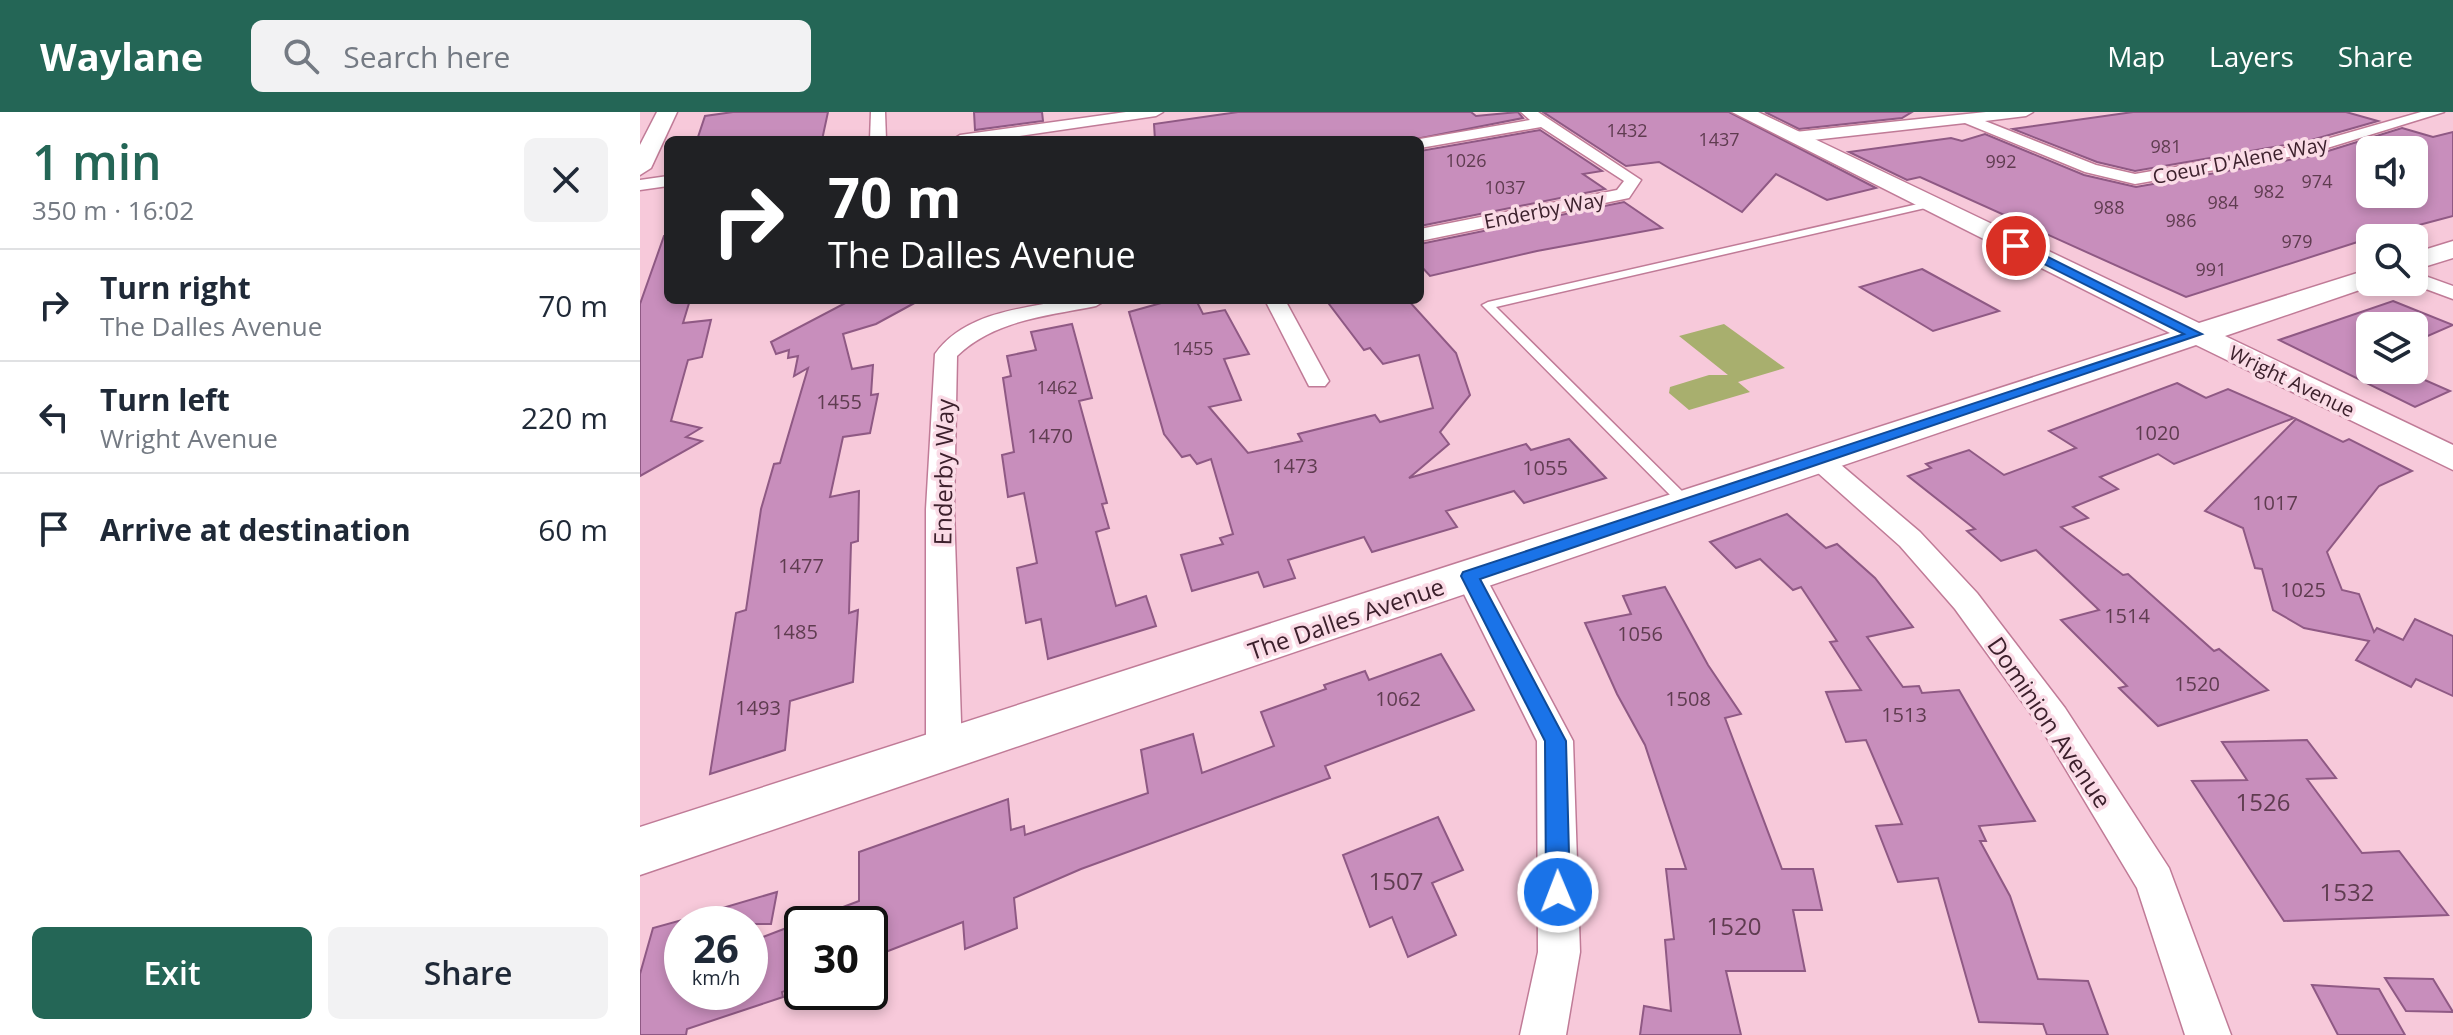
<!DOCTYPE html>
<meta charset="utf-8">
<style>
body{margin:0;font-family:"Open Sans",sans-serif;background:#f2f2f3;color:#1f2937;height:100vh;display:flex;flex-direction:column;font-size:30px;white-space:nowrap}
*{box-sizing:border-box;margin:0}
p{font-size:26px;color:#747a83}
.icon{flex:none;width:44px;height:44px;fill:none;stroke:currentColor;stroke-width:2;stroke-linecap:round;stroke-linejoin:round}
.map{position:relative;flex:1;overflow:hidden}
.drawer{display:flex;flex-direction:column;background:#fff;width:640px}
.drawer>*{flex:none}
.hud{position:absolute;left:24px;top:24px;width:760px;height:168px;border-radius:12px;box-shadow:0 4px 12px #0003;background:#202124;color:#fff;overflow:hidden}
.buttons{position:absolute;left:1716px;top:24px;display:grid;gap:16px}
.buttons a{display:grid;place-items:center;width:72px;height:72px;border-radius:12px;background:#fff;box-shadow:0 4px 12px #0003;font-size:40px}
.speed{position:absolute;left:24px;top:794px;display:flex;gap:16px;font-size:40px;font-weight:700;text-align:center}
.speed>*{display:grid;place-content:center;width:104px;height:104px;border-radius:50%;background:#fff;box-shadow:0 4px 12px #0003;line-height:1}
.speed small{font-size:20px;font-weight:400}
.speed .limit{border:4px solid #111;border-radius:12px;background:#fff;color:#111}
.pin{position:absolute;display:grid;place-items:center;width:68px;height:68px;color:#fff;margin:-34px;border:4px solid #fff;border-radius:50%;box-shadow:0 2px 8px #0007}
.me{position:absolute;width:88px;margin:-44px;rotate:359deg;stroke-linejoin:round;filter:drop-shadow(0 0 6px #0008)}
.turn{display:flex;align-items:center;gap:28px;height:168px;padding:0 32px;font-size:36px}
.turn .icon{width:104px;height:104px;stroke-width:2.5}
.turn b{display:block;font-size:56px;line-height:68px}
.round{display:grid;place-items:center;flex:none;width:84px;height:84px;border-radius:12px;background:#f2f2f3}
.overview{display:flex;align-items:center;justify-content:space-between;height:136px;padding:0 32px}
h1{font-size:48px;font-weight:600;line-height:60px;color:#246656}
.button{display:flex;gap:16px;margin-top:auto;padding:16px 32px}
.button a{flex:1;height:92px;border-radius:12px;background:#246656;color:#fff;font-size:32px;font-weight:600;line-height:92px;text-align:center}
.button a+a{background:#f2f2f3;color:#1f2937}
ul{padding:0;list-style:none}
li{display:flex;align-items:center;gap:24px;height:112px;padding:0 32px;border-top:2px solid #e0e1e3}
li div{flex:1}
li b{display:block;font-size:30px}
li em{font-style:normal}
header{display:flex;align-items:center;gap:48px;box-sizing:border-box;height:112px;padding:0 40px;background:#246656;color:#fff}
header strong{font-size:38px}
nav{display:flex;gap:44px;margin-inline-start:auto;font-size:28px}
.search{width:560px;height:72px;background:#f2f2f3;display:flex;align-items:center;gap:20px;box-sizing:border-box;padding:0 28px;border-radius:12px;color:#747a83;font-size:30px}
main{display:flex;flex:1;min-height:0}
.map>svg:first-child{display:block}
.green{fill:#a8af6e}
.building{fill:#c88ebc;stroke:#8f5984;stroke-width:2;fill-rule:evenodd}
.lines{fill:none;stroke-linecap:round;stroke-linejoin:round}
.lane-casing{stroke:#c07b97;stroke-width:3}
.street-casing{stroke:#c07b97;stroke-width:3}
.secondary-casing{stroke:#c07b97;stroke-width:3}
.lane{fill:#fff;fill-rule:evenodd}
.street{fill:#fff;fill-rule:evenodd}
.secondary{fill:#fff;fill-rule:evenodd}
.route{fill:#1a73e8;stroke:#114b97;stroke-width:2}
.labels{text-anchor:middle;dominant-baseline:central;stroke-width:7;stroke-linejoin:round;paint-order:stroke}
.far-number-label{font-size:18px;fill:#5f3c50}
.far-street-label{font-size:20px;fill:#3c202c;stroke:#fadbe6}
.number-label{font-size:20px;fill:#5f3c50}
.street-label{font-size:24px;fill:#3c202c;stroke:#fadbe6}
.near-number-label{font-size:24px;fill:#5f3c50}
</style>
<header>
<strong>Waylane</strong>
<div class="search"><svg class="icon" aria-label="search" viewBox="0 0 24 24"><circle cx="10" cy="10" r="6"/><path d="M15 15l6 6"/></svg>Search here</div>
<nav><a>Map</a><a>Layers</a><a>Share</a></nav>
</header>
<main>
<section class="drawer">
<div class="overview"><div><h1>1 min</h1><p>350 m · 16:02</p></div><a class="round"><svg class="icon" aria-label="close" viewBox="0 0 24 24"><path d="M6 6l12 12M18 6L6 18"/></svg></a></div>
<ul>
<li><svg class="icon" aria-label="right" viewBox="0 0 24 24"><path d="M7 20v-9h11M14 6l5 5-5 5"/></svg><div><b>Turn right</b><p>The Dalles Avenue</p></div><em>70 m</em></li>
<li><svg class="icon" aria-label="left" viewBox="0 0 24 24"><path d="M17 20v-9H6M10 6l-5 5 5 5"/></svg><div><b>Turn left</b><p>Wright Avenue</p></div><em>220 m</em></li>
<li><svg class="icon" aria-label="arrive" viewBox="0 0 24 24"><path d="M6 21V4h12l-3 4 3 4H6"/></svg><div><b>Arrive at destination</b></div><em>60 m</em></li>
</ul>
<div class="button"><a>Exit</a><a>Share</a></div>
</section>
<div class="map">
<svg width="1813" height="923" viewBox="0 0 1813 923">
<rect width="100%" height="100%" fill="#f7c9da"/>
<!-- green -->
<path class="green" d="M1084,212L1145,256L1098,270L1110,280L1049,298L1029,281L1030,275L1069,263H1088L1039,224Z"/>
<!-- building -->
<g class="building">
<path d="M93,0H188L182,28H57L65,4Z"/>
<path d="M334,0H402L403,9L335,18Z"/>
<path d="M598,0H831L836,4L878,0L883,6L771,28H515L514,12Z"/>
<path d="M903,0H1089L1236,76L1187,88L1136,62L1102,100L1019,50L986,54Z"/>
<path d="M1125,0H1272L1262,6L1159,17Z"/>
<path d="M1493,0H1706L1738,9L1668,29L1495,59L1457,50L1373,17Z"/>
<path d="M1762,16L1793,25L1813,20V104L1730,126L1546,185L1280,65L1267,68L1209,40L1311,26L1322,29L1345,22L1444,63L1496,75L1672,44ZM1730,38H1774V82H1730Z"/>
<path d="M900,18L962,59L943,62L965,77L780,114V39Z"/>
<path d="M984,90L1022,116L897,139L790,164L780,153V132Z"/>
<path d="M24,124H28V188H50L43,211L71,208L62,245L48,248L31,309L61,316L46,325L62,329L0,364V192Z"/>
<path d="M1282,157L1359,199L1293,219L1220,175Z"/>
<path d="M211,188H280L236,212L203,222L212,257L233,253L231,283L238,282L230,321L203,325L190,385L219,379L218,429L211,431L209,501L218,498L213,570L150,589L145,638L70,662L96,501L106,498L121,397L134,352L140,351L168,256L154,264L158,244L148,246L149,238L136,242L131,230Z"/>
<path d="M532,188H556L563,202L585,198L609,242L584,247L601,288L569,295L608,341L662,329L658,322L735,303L740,310L793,296L779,243L743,252L730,236L724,238L686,188H768L816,241L830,283L800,320L809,332L769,366L886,332L891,338L929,327L966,366L884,391L874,379L806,399L817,415L732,440L724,425L648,448L655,466L624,475L618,460L552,479L541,443L583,432L580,426L593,422L571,347L557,352L550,343L542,345L524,322L489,200Z"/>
<path d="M1753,189L1813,213L1774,230V214H1730V258H1762L1810,279L1775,295L1639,228Z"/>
<path d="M432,212L452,286L439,289L467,391L462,392L469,416L456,420L476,494L506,484L516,514L408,547L401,507L386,511L377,456L397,451L384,381L368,385L362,343L374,340L363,266L371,264L367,244L396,238L391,220Z"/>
<path d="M1537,271L1566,286L1588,277L1654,306L1534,352L1518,342L1460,365L1478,377L1433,395L1448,406L1421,415L1483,463L1488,462L1574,539L1579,537L1628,578L1518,614L1479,576L1487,574L1421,508L1459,498L1396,438L1361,449L1327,419L1335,417L1268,364L1291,356L1286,352L1329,338L1364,363L1436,336L1409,319Z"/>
<path d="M1656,307L1703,330L1709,327L1772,359L1739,374L1687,440L1702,478L1719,482L1734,520L1737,516L1763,528L1775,507L1813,524V584L1776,567L1771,575L1716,548L1729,529L1664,516L1633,498L1622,457L1615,456L1603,416L1565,399Z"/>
<path d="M1147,402L1186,436L1197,432L1235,466L1273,515L1227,525L1263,575L1279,574L1282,581L1319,578L1395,709L1339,714L1346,729H1340L1370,784L1398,867L1448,869L1468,923H1407L1403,912L1339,910L1298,766L1258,770L1236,714L1262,712L1226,628L1206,630L1186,580L1221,578L1190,530L1197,529L1161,475L1153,478L1120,447L1096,456L1070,430Z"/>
<path d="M1025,475L1068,553L1101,602L1085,606L1142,757H1173L1182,798H1153L1165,859H1086L1101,923H1000L1004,894L1031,899L1025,828L1034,827L1026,757H1046L1005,633L977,582L945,511L991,502L983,484Z"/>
<path d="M801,542L834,598L685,654L690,666L441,757L374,786L377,816L325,837L323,810L230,846V812H166V809L219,789V740L368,687L371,718L384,714L385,723L508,681L501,638L553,622L562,661L634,634L621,600L686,577L684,573L725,559L729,568Z"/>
<path d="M1667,628L1696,666L1667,667L1722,741L1759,739L1808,803L1644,809L1552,669L1607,668L1582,630Z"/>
<path d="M798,705L823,758L792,771L816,823L768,845L752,805L730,815L703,743Z"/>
<path d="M137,780L131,812H53L52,805Z"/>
<path d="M42,808V880H110V830L162,810V872L142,880L143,885L47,917L46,923H0V862L13,816Z"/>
<path d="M1745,866L1793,867L1813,900L1766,899Z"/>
<path d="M1672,873L1739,877L1765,923H1698Z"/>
</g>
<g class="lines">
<!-- lane casing -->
<g class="lane-casing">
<path id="lane" d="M1291,89L1294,90V94L856,195L1052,389L1054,392L1047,397L1042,395L842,193L848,190Z"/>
</g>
<!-- street casing -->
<g class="street-casing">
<g id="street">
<path d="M231,0H245L246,28H230Z"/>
<path d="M486,0H523L516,4L352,28H312L320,23Z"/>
<path d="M881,0H898L1001,68L989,86L780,129V117L977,78L984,69L901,15L780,36V28H774L890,8Z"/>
<path d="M1346,0H1393L1386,4L1345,9L1456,53L1495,62L1669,32L1781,0H1804L1671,41L1495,72L1445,60L1325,11L1155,30L1147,25L1155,20Z"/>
<path d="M28,64V74L0,78V68Z"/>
<path d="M1774,160L1813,174V187L1767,170H1774Z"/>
<path d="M425,188H466L456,194C407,204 354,208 317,244L314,397L322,640L317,650L304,654L291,650L286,640V397L295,242C324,201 380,197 425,188Z"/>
<path d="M625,188H645L689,269L685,274H669Z"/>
<path d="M1178,339L1187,341L1280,420L1337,481L1425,596L1529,756L1591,923H1545L1497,776L1401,616L1315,497L1260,434L1169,353L1165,347Z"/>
<path d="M830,454L841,457L845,464L933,629L940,840L926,923H880L898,840L897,629L815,464L819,457Z"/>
</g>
</g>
<!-- secondary casing -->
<g class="secondary-casing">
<g id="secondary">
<path d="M17,0H37L11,56L0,63V33Z"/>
<path d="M1092,0H1118L1559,211L1730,157V170L1740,171L1585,224L1813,333V358L1556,233L0,763V715L1530,221Z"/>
<path d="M1813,129V146L1774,158V141Z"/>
</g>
</g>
<!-- lane -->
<use href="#lane" class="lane"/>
<!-- street -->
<use href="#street" class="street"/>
<!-- secondary -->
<use href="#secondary" class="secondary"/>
</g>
<!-- route -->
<path class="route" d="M1372,131H1380L1562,222L840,467L926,629L930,780L927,788L918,791L909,788L906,780L905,629L821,464L823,460L1544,222L1372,136Z"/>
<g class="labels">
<!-- far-number labels -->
<g class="far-number-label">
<text x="987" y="18">1432</text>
<text x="1079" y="27">1437</text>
<text x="1526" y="34">981</text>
<text x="826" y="48">1026</text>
<text x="1361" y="49">992</text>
<text x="1677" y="69">974</text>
<text x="865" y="75">1037</text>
<text x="1629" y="79">982</text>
<text x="1583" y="90">984</text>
<text x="1469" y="95">988</text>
<text x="1541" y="108">986</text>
<text x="1657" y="129">979</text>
<text x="1571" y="157">991</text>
<text x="553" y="236">1455</text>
<text x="417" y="275">1462</text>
</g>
<!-- far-street labels -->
<g class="far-street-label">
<text transform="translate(1600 48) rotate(-11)">Coeur D'Alene Way</text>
<text transform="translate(904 98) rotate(-11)">Enderby Way</text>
<text transform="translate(1652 269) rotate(26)">Wright Avenue</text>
</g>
<!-- number labels -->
<g class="number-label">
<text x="199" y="289">1455</text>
<text x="1517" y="320">1020</text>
<text x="410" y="323">1470</text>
<text x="655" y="353">1473</text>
<text x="905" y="355">1055</text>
<text x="1635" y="390">1017</text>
<text x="161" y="453">1477</text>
<text x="1663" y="477">1025</text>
<text x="1487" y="503">1514</text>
<text x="155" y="519">1485</text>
<text x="1000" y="521">1056</text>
<text x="1557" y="571">1520</text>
<text x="758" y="586">1062</text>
<text x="1048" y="586">1508</text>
<text x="118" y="595">1493</text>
<text x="1264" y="602">1513</text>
</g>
<!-- street labels -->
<g class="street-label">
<text transform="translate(303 360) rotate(-89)">Enderby Way</text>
<text transform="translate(706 506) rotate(-19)">The Dalles Avenue</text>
<text transform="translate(1410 610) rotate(56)">Dominion Avenue</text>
</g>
<!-- near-number labels -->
<g class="near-number-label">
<text x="1623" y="689">1526</text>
<text x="756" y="768">1507</text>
<text x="1707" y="779">1532</text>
<text x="1094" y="813">1520</text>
</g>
</g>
</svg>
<div class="buttons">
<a><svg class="icon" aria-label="sound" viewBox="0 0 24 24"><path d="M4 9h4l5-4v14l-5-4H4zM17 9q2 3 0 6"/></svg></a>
<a><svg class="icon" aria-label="search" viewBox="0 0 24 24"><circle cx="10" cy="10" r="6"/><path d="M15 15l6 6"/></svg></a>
<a><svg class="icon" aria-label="layers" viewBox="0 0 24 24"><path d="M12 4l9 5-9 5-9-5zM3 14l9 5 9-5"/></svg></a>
</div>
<div class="speed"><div>26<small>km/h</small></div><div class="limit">30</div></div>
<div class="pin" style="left:1376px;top:134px;background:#d93025"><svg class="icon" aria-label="arrive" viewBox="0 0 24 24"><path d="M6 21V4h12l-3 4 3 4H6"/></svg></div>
<svg class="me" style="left:918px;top:780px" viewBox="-20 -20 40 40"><circle r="17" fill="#1a73e8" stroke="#fff" stroke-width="3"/><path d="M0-11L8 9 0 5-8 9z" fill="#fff"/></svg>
<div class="hud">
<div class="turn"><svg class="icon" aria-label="right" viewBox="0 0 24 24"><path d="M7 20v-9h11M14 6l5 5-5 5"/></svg><div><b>70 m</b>The Dalles Avenue</div></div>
</div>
</div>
</main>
